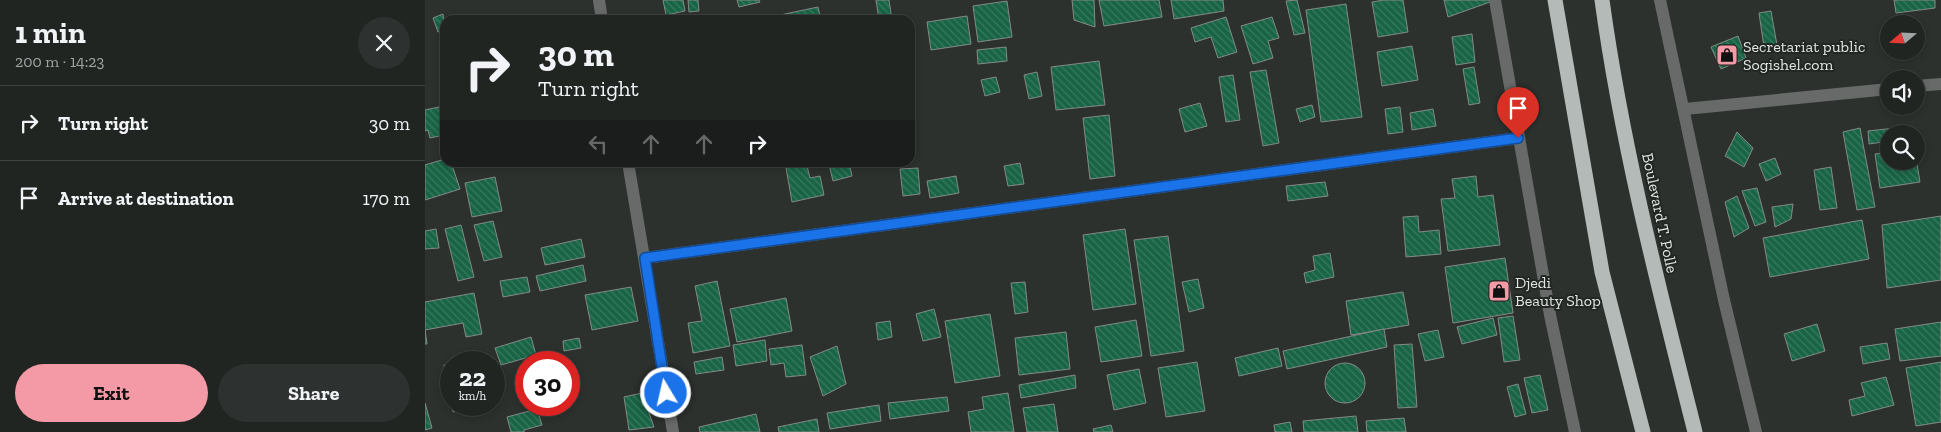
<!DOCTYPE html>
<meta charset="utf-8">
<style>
body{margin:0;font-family:"Zilla Slab",serif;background:#2d312f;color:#f1f3f6;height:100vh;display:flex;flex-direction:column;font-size:19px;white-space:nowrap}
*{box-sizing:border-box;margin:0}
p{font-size:16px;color:#a2a5a5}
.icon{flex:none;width:28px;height:28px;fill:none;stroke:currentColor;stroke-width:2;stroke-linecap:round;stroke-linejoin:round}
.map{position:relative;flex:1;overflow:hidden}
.sheet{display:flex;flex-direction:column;background:#212522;width:425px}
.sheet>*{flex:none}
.hud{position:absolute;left:15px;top:15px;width:475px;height:152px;border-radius:15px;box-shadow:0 2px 8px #0003,0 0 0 1px #3e4240;background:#212522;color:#f1f3f6;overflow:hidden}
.needle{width:32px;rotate:251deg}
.buttons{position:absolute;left:1455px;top:15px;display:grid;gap:10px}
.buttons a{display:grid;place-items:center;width:45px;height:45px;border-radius:50%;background:#212522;box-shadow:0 2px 8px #0003,0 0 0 1px #3e4240;font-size:25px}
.speed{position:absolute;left:15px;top:351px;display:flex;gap:10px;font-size:25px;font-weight:700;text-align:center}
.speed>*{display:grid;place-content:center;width:65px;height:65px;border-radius:50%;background:#212522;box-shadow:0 2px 8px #0003,0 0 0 1px #3e4240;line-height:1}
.speed small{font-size:12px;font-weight:400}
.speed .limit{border:8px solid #d22;background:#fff;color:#111}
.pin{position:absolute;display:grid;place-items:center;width:42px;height:42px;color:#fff;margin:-51px -21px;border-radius:50% 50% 50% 0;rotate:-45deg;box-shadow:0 0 5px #0007}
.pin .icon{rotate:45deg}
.me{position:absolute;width:55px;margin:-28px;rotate:351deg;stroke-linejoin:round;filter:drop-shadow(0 0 4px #0008)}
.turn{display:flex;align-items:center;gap:18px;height:105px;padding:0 15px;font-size:22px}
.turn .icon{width:65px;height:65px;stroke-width:2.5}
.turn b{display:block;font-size:35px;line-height:42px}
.lanes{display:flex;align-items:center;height:48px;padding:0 15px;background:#0003;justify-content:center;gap:25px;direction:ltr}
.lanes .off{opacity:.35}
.round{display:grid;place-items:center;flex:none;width:52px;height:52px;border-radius:26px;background:#2d312f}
.headline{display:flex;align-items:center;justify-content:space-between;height:85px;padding:0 15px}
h1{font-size:30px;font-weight:800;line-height:38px}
.action{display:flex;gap:10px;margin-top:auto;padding:10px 15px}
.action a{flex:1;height:58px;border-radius:30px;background:#f49aa6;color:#111;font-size:20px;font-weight:800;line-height:58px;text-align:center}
.action a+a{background:#2d312f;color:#f1f3f6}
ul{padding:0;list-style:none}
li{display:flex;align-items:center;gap:15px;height:75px;padding:0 15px;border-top:1px solid #3e4240}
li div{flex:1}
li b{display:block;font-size:19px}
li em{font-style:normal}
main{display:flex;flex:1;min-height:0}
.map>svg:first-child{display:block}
.building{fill:url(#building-back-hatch);stroke:#848a87}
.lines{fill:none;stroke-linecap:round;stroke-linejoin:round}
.minor{stroke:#676a69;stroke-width:12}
.highway{stroke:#b4bab7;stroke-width:15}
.route-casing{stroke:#114b97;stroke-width:12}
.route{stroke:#1a73e8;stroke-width:9}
.labels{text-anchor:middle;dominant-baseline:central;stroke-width:4;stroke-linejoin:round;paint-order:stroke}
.poi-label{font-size:16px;fill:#e2e5e3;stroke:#222724;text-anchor:start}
.street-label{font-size:16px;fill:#e2e5e3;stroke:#222724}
</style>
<main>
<section class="sheet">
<div class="headline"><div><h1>1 min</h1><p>200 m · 14:23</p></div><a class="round"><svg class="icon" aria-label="close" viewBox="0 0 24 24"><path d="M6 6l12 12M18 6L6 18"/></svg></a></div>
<ul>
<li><svg class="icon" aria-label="right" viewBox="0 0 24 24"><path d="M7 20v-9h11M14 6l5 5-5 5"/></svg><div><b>Turn right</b></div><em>30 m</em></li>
<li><svg class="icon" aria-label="arrive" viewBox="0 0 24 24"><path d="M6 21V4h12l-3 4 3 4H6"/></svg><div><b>Arrive at destination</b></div><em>170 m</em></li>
</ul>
<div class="action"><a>Exit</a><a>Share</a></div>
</section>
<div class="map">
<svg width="1516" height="432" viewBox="0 0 1516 432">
<defs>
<pattern id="building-back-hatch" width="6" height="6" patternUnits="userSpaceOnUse" patternTransform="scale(1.25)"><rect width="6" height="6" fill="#186445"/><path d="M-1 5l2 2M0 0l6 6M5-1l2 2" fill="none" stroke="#397a60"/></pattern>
</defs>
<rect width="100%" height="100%" fill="#2c312e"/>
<!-- building -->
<g class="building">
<path d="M238,0H258L260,11L241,15Z"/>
<path d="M263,0H273L274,11L264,12Z"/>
<path d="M312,0H334L335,2L314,7Z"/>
<path d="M451,0H464L467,20H454Z"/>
<path d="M647,0H669L670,27L649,20Z"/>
<path d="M674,0H734L737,17L679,26Z"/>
<path d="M746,0H798L799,11L749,19Z"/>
<path d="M872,0L880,33L869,35L861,1Z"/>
<path d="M959,0H978L983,32L953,37L947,2Z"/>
<path d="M1019,0H1064L1065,2L1023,17Z"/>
<path d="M1469,0H1510V8L1471,13Z"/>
<path d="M582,1L587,37L553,42L548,6Z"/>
<path d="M921,4L937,117L896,122L881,10Z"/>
<path d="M393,7L396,20H342L341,18Z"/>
<path d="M1346,11L1352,45L1339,47L1334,13Z"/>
<path d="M18,14L20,29L13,32L8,18Z"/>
<path d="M138,16L140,20H125Z"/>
<path d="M542,16L546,44L506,50L502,22Z"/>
<path d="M801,17L812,52L793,58L786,37L770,42L766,28Z"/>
<path d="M847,17L854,38L843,41L848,58L828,64L816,26Z"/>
<path d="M1047,34L1050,62L1031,65L1027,37Z"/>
<path d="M1313,36L1321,58L1296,69L1286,47Z"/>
<path d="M987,46L993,80L957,86L952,52Z"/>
<path d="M581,47L582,61L553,64L552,50Z"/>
<path d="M674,61L680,105L631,110L626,67Z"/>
<path d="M1049,67L1055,103L1044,105L1038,69Z"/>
<path d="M841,70L854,143L838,146L825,72Z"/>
<path d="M612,72L617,96L604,99L599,75Z"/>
<path d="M808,75L815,120L801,122L794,77Z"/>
<path d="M571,77L575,92L560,96L556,80Z"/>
<path d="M775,103L782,126L760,132L754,109Z"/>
<path d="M887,105L890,117L875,122L871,109Z"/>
<path d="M14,107L19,135L5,138L3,130L0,131V110Z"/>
<path d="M975,107L978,132L963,134L960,109Z"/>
<path d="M1008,109L1011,126L987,130L985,113Z"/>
<path d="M684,115L690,176L665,179L658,118Z"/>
<path d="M1479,127L1480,134H1464V141L1444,144L1443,131Z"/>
<path d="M1435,128L1450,207L1432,210L1418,132Z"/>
<path d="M1312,132L1328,148L1319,167L1300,156Z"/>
<path d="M1464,152V161H1491V158L1495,182L1455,188L1450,154Z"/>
<path d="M1350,158L1356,174L1341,181L1334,164Z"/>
<path d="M20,159V162H26L35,189L0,200V165Z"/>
<path d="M360,162H381L385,178L395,176L399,195L367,202Z"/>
<path d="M410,162H424L427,176L408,181L404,164Z"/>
<path d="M595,163L599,184L583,186L579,166Z"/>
<path d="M1406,167L1412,208L1395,210L1389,170Z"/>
<path d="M493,168L495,194L478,196L475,169Z"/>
<path d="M531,176L534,193L505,198L502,181Z"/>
<path d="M1051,176L1053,197L1068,195L1075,245L1023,251L1016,199L1030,198L1027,179Z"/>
<path d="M70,177L77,211L47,217L40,183Z"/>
<path d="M900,182L903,196L863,201L861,186Z"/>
<path d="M1332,188L1341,222L1330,226L1317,191Z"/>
<path d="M1312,196L1324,228L1309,237L1300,202Z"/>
<path d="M1368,204L1366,219L1350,227L1347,207Z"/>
<path d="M993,216L994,232L1014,230L1016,254L981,257L978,217Z"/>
<path d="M1516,216V280L1462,288L1457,225Z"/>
<path d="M1437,220L1444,259L1345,277L1338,238Z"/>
<path d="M68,221L77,257L59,261L49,225Z"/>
<path d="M36,225L49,277L33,281L20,229Z"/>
<path d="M11,229L14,248L0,249V231Z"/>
<path d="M700,229L711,304L668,310L658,235Z"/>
<path d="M743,236L759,351L726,356L709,240Z"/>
<path d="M156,239L160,257L120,265L116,248Z"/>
<path d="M905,253L909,277L881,283L879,273L890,270L888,256Z"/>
<path d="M1080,258L1088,313L1028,323L1020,267Z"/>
<path d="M158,265L161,281L115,291L111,276Z"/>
<path d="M102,277L105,292L78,297L75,281Z"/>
<path d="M773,279L779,308L764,312L757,282Z"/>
<path d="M292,281L305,346L268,353L263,323L277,321L270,286Z"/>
<path d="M600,282L603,312L590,314L586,283Z"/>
<path d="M206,287L213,321L167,330L160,295Z"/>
<path d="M978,292L984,325L926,335L921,301Z"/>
<path d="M49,293L57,334L41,337L38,323L0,330L2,344H0V302Z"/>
<path d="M361,298L367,331L312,342L305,309Z"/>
<path d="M509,309L516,337L498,341L491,314Z"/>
<path d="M565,314L575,376L530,383L520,321Z"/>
<path d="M1088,316L1095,360L1079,362L1073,318Z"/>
<path d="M1068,318L1072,335L1037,344L1032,327Z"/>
<path d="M711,320L717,356L676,362L670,327Z"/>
<path d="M465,321L467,337L453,340L451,323Z"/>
<path d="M1516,322V356L1475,361L1470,329Z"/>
<path d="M1392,324L1400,351L1367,361L1359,334Z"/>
<path d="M959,329L962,347L862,369L858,351Z"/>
<path d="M1013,330L1019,357L1000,361L993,334Z"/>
<path d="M641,332L645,369L594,375L590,338Z"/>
<path d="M106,337L111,355L76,365L70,348Z"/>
<path d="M154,338L156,348L139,351L138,341Z"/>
<path d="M340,340L342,361L311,366L308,345Z"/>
<path d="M1462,343L1465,359L1438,364L1435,347Z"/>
<path d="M987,344L992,407L973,408L969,345Z"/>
<path d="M377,345L381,375L361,377L359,363L346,365L344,349Z"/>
<path d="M412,346L421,384L398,396L385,357Z"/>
<path d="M853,348L857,366L814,376L810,358Z"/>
<path d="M297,357L299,370L271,374L269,362Z"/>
<path d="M61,358L62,362H34Z"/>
<path d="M772,362L780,411L741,417L733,368Z"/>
<path d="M1516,362V422L1491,426L1481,368Z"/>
<circle cx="920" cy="383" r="20"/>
<path d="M26,364V403L19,365Z"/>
<path d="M714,369L721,403L689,410L682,375Z"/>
<path d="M650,375L651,388L596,398L594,385Z"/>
<path d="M1115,375L1123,410L1107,413L1099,378Z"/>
<path d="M1461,377L1469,405L1427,416L1424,400L1440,396L1436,383Z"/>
<path d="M1093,384L1101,414L1090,417L1082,387Z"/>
<path d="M217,393L229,427L204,430L199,397Z"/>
<path d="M583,393L589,432H546L543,412L559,409L557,397Z"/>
<path d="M522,397L524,411L465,419L463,403Z"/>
<path d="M0,403L7,428L0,430Z"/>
<path d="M629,404L633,432H602L598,408Z"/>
<path d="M27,405H65L28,412Z"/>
<path d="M454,405L456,421L405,429L402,413Z"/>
<path d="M112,409L117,425L99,430V432H86L82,417Z"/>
<path d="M331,414L335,432H275L274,427Z"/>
<path d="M931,416L933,432H879L878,421Z"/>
<path d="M979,418L981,432H942L941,421Z"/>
<path d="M392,419L394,432H354L353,427Z"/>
<path d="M865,422L867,432H850L849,425Z"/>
<path d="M686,425L688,432H669L668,429Z"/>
</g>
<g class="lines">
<!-- minor -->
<g class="minor">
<path d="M174,0L177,20"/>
<path d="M1070,0L1125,315L1150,432"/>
<path d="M1235,0L1299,300L1331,432"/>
<path d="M1491,86L1516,84"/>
<path d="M1260,109L1464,89"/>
<path d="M203,162L248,432"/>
<path d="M220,258L1093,138"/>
</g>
<!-- highway -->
<g class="highway">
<path d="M1130,0L1177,272L1218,432"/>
<path d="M1177,0C1197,146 1234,289 1270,432"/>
</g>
</g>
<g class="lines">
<!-- route casing -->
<g class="route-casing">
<path id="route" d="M241,393L220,258L1093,138"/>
</g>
<!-- route -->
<use href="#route" class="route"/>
</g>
<!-- icons -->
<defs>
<g id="shop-square" transform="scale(1.125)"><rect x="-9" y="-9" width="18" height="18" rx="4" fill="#f49aa6" stroke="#222724"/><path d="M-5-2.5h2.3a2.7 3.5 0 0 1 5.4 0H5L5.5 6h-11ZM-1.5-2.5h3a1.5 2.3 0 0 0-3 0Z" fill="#111"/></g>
</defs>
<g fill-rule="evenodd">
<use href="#shop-square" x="1302" y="55"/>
<use href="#shop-square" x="1074" y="291"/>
</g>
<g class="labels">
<!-- poi labels -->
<g class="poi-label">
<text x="1318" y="46">Secretariat public<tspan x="1318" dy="18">Sogishel.com</tspan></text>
<text x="1090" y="282">Djedi<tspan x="1090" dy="18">Beauty Shop</tspan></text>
</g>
<!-- street labels -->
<g class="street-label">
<text transform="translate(1235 213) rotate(78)">Boulevard T. Polle</text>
</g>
</g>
</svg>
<div class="buttons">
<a><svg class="needle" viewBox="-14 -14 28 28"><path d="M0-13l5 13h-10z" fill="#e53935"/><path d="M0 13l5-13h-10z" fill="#a2a5a5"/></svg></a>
<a><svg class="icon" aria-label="sound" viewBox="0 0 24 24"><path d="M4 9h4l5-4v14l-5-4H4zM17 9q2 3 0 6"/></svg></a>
<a><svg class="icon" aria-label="search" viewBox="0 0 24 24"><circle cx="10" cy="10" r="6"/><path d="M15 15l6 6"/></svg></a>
</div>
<div class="speed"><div>22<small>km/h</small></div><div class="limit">30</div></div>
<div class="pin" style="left:1093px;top:138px;background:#d93025"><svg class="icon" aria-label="arrive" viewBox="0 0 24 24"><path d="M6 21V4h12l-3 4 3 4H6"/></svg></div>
<svg class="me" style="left:241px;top:393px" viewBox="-20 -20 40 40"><circle r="17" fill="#1a73e8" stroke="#fff" stroke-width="3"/><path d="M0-11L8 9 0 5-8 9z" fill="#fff"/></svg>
<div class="hud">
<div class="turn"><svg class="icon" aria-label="right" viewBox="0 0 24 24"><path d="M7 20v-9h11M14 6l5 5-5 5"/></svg><div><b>30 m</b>Turn right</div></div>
<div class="lanes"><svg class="icon off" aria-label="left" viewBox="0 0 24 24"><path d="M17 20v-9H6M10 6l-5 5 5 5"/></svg><svg class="icon off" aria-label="ahead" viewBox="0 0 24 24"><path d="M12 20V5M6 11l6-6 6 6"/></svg><svg class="icon off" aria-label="ahead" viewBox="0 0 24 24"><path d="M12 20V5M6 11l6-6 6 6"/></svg><svg class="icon" aria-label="right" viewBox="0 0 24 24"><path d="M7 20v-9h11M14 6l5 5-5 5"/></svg></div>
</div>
</div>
</main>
